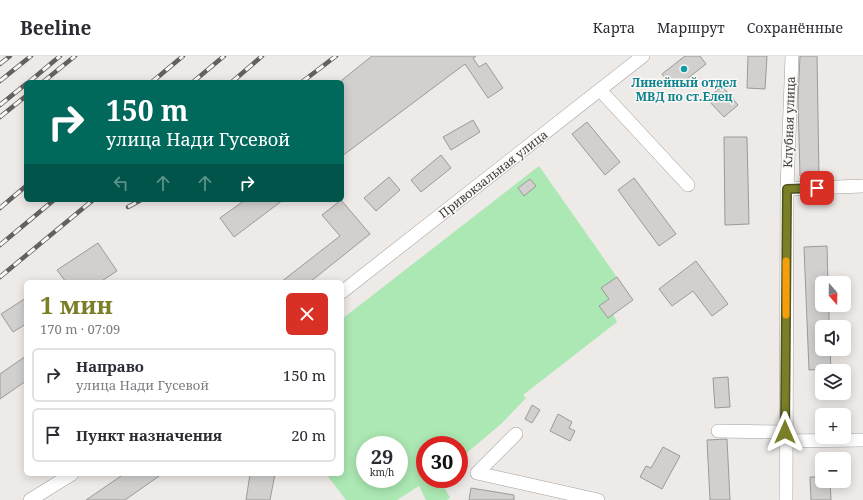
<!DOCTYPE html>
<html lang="ru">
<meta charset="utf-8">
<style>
body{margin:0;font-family:"Noto Serif",serif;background:#f7f7f7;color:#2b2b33;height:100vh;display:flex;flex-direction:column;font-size:15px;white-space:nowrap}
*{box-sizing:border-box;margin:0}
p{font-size:13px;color:#7c7c81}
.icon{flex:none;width:22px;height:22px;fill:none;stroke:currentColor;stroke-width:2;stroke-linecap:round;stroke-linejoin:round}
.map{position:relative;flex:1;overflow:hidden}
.drawer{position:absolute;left:24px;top:224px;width:320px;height:196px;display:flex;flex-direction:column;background:#fff;border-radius:6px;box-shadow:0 2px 10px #0003}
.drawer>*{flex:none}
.top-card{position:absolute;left:24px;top:24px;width:320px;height:122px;border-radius:6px;box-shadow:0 2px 10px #0003;background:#00695c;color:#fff;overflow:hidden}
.needle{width:26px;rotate:160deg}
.fabs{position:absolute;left:815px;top:220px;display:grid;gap:8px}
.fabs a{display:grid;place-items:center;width:36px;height:36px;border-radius:6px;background:#fff;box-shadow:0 2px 10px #0003;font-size:20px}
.speed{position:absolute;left:356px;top:380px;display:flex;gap:8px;font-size:20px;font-weight:700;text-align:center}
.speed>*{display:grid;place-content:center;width:52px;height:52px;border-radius:50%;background:#fff;box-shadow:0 2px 10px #0003;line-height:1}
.speed small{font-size:10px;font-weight:400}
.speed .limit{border:6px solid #d22;background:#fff;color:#111}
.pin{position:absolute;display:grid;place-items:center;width:34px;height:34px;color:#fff;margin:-17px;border-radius:8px;box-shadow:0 2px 6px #0006}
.me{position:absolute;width:44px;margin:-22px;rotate:0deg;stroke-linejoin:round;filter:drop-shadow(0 0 3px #0008)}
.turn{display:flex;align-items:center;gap:14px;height:84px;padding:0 16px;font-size:18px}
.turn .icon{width:52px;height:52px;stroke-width:2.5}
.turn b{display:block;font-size:28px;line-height:34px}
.lanes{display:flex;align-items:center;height:38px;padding:0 16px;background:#0003;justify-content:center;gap:20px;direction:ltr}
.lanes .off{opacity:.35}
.round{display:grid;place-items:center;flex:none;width:42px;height:42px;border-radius:6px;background:#f7f7f7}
.head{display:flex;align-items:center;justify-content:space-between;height:68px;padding:0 16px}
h1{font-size:24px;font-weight:700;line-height:30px;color:#7a7e27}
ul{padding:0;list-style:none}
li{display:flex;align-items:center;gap:12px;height:54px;margin:0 8px 6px;padding:0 8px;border:2px solid #e1e1e2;border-radius:6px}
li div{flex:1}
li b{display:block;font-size:15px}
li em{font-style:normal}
header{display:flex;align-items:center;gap:24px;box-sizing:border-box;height:56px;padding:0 20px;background:#fff;border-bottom:1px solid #e1e1e2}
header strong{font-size:19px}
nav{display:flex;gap:22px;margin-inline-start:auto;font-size:14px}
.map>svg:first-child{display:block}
.green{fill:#ace8b3;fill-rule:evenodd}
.building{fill:#d2d0ce;stroke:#9c9a97}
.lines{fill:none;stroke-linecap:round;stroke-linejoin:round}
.minor-casing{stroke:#a4a29f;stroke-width:14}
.minor{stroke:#fff;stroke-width:13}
.rail-casing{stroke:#636160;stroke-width:4.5}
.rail{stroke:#fbf8f5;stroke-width:3;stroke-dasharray:9;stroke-linecap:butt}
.route-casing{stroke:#4f5219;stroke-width:10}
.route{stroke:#7a7e27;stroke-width:7}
.slow{stroke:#f59e0b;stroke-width:7}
.culture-dot{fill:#0f9aa8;stroke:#fbf8f5;stroke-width:1.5}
.labels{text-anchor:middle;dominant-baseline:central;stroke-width:3;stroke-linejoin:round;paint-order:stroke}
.culture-label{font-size:12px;font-weight:bold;fill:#0d838f;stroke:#fbf8f5}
.street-label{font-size:12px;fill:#3c3b3a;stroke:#fbf8f5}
</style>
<header>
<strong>Beeline</strong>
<nav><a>Карта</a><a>Маршрут</a><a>Сохранённые</a></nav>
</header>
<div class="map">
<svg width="863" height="444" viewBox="0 0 863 444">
<rect width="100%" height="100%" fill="#edeae8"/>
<!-- green -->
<path class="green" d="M539,110L633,244L613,258L617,266L523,339L526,342L501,368L463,400L459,402V389H425V423H440L450,442L447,444H426L419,430L397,444H346L326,418H342V263ZM365,389H399V423H365Z"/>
<!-- building -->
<g class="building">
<path d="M372,0H476L473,2L479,11L486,7L503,32L488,42L465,8L342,100V24Z"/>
<path d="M685,0H700L706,8L674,33L662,18Z"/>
<path d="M748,0H767L765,33L747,32Z"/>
<path d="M800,0H817L819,120H800L798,44Z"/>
<path d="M722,30L738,49L724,61L707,43Z"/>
<path d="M473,64L480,76L451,94L443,81Z"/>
<path d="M587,66L620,106L605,119L572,78Z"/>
<path d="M724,81H747L749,168L725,169Z"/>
<path d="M441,99L451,112L421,136L411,124Z"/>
<path d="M389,121L400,134L376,155L364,142Z"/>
<path d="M634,122L676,178L659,190L618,134Z"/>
<path d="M530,123L536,130L524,140L518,132Z"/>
<path d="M245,144H283L234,181L220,162Z"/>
<path d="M341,144L370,178L310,226H281L340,180L322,159Z"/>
<path d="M98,187L117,215L100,226H66L57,214Z"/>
<path d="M827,190L828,227H822V249H829V271H822V293H830L831,313L809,314L804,191Z"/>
<path d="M696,205L728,248L712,260L693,235L672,250L659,233Z"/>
<path d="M617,221L633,244L608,262L599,250L609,243L601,232Z"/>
<path d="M26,242V268L13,276L1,258Z"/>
<path d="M26,300V325L0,343V318Z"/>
<path d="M728,321L730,351L715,352L713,322Z"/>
<path d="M532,349L540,354L532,367L525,363Z"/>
<path d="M558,358L572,366L569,372L575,375L570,385L550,375Z"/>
<path d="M727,383L730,444H710L707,384Z"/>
<path d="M663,391L680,400L662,433L640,421L646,410L651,412Z"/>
<path d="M124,418H162L125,444H86Z"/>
<path d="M250,418H275L270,444H246Z"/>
<path d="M810,421H822V425H830L831,444H811Z"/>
<path d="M471,432L514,439V444H469Z"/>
</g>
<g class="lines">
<!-- minor casing -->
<g class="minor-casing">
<g id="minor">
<path d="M600,34L688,129"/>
<path d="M787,133L863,130"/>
<path d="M342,236L643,0"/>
<path d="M718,375L785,376"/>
<path d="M516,378L477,417L598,444"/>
<path d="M785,385L863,384"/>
<path d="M30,444L72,418"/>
<path d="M786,444L787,133L792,0"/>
</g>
</g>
<!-- minor -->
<use href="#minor" class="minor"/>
<!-- rail casing -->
<g class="rail-casing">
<g id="rail">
<path d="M0,8L10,0"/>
<path d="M0,25L31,0"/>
<path d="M29,26L60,0"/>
<path d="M43,26L75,0"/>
<path d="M152,26L183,0"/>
<path d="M193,26L224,0"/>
<path d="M232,26L262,0"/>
<path d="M302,26L336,0"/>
<path d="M0,49L26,28"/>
<path d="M0,61L26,40"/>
<path d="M128,151L141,144"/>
<path d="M0,152L26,130"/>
<path d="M0,189L54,144"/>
<path d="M0,221L93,144"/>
</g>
</g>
<!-- rail -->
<use href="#rail" class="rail"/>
</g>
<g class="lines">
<!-- route casing -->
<g class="route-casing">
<path id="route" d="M785,376L787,133L817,132"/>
</g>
<!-- route -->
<use href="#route" class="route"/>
<!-- slow -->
<path class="slow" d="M786,259V205"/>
</g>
<!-- markers -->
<circle class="culture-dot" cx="684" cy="13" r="4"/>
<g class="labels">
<!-- culture labels -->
<g class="culture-label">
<text x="684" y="26">Линейный отдел<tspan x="684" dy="14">МВД по ст.Елец</tspan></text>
</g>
<!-- street labels -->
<g class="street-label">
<text transform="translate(789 66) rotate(-88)">Клубная улица</text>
<text transform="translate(493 118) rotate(-38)">Привокзальная улица</text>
</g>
</g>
</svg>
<div class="fabs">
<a><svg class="needle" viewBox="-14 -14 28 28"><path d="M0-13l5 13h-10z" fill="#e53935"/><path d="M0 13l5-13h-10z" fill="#7c7c81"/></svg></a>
<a><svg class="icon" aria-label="sound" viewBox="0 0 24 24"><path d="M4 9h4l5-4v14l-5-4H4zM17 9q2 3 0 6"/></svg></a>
<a><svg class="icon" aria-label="layers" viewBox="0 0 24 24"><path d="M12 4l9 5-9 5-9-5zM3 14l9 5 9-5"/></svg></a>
<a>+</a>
<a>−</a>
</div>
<div class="speed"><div>29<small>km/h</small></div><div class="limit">30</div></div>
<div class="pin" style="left:817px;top:132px;background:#d93025"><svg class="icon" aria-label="arrive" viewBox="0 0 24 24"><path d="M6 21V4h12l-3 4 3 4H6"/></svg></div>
<svg class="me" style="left:785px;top:376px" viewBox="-20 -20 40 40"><path d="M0-17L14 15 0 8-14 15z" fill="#7a7e27" stroke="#fff" stroke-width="4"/></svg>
<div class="top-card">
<div class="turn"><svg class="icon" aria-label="right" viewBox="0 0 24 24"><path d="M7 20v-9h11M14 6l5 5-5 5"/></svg><div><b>150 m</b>улица Нади Гусевой</div></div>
<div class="lanes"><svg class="icon off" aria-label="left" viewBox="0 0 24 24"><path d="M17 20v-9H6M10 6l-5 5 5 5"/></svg><svg class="icon off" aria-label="ahead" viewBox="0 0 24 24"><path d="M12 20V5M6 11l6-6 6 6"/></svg><svg class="icon off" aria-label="ahead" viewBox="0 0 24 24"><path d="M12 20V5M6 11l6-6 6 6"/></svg><svg class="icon" aria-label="right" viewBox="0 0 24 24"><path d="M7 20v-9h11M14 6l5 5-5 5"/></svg></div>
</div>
<section class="drawer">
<div class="head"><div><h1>1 мин</h1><p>170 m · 07:09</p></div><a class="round" style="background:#d93025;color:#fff"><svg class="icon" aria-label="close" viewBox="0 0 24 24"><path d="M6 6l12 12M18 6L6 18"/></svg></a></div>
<ul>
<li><svg class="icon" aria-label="right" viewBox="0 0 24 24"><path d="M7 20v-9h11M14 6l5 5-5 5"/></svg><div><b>Направо</b><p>улица Нади Гусевой</p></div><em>150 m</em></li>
<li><svg class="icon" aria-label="arrive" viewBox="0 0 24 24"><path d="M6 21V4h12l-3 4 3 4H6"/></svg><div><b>Пункт назначения</b></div><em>20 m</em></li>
</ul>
</section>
</div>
